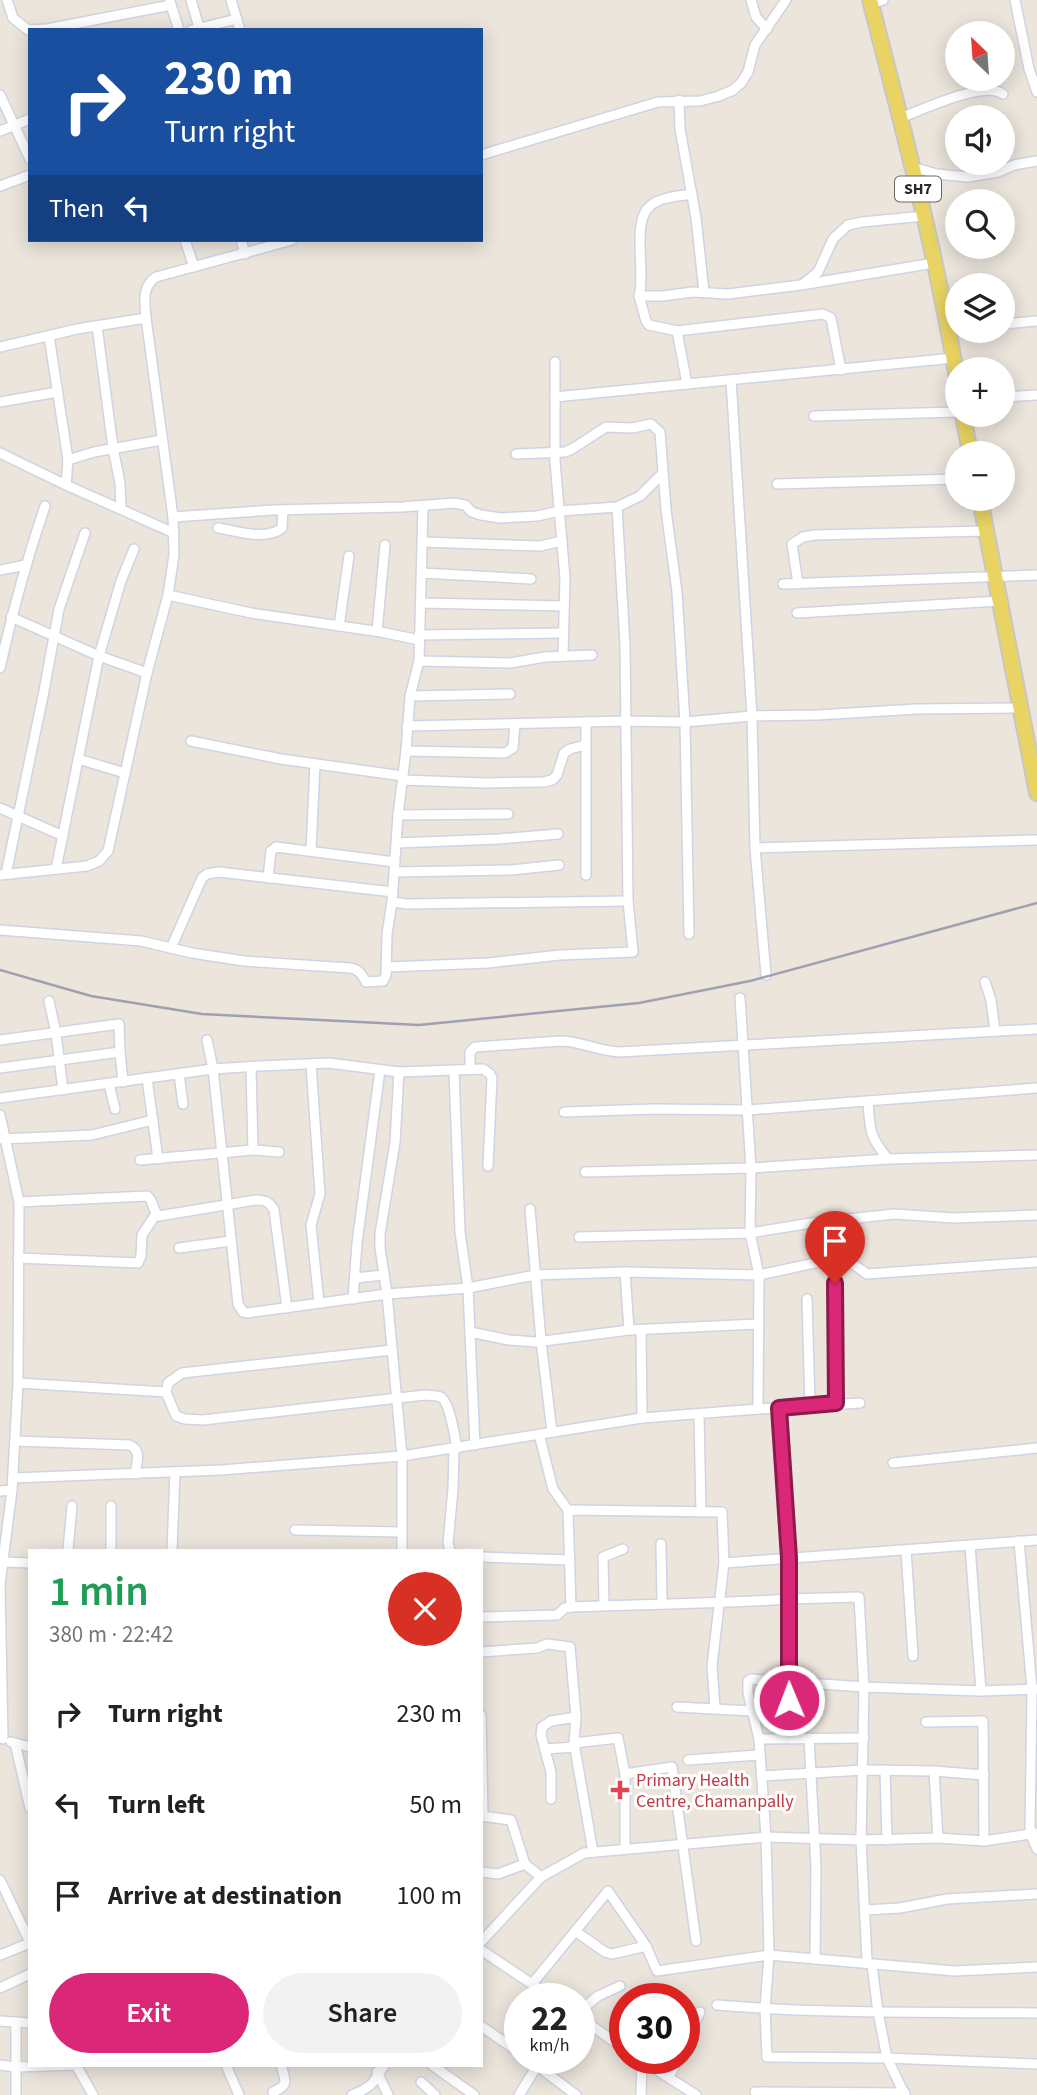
<!DOCTYPE html>
<meta charset="utf-8">
<style>
body{margin:0;font-family:"Source Sans 3",sans-serif;background:#f2f2f2;color:#222;height:100vh;display:flex;flex-direction:column;font-size:26px;white-space:nowrap}
*{box-sizing:border-box;margin:0}
p{font-size:23px;color:#767676}
.icon{flex:none;width:38px;height:38px;fill:none;stroke:currentColor;stroke-width:2;stroke-linecap:round;stroke-linejoin:round}
.map{position:relative;flex:1;overflow:hidden}
.sheet{position:absolute;left:28px;top:1549px;width:455px;height:518px;display:flex;flex-direction:column;background:#fff;border-radius:0px;box-shadow:0 4px 18px #0003}
.sheet>*{flex:none}
.guide{position:absolute;left:28px;top:28px;width:455px;height:214px;border-radius:0px;box-shadow:0 4px 18px #0003;background:#1a4fa0;color:#fff;overflow:hidden}
.needle{width:46px;rotate:335deg}
.controls{position:absolute;left:945px;top:21px;display:grid;gap:14px}
.controls a{display:grid;place-items:center;width:70px;height:70px;border-radius:50%;background:#fff;box-shadow:0 4px 18px #0003;font-size:35px}
.speed{position:absolute;left:504px;top:1983px;display:flex;gap:14px;font-size:35px;font-weight:700;text-align:center}
.speed>*{display:grid;place-content:center;width:91px;height:91px;border-radius:50%;background:#fff;box-shadow:0 4px 18px #0003;line-height:1}
.speed small{font-size:18px;font-weight:400}
.speed .limit{border:10px solid #d22;background:#fff;color:#111}
.pin{position:absolute;display:grid;place-items:center;width:60px;height:60px;color:#fff;margin:-72px -30px;border-radius:50% 50% 50% 0;rotate:-45deg;box-shadow:0 0 7px #0007}
.pin .icon{rotate:45deg}
.me{position:absolute;width:77px;margin:-38px;rotate:359deg;stroke-linejoin:round;filter:drop-shadow(0 0 5px #0008)}
.turn{display:flex;align-items:center;gap:24px;height:147px;padding:0 21px;font-size:32px}
.turn .icon{width:91px;height:91px;stroke-width:2.5}
.turn b{display:block;font-size:49px;line-height:60px}
.then{display:flex;align-items:center;height:66px;padding:0 21px;background:#0003;gap:14px;font-size:26px}
.round{display:grid;place-items:center;flex:none;width:74px;height:74px;border-radius:37px;background:#f2f2f2}
.summary{display:flex;align-items:center;justify-content:space-between;height:119px;padding:0 21px}
h1{font-size:42px;font-weight:600;line-height:52px;color:#1e9e55}
.action{display:flex;gap:14px;margin-top:auto;padding:14px 21px}
.action a{flex:1;height:80px;border-radius:42px;background:#db2777;color:#fff;font-size:28px;font-weight:600;line-height:80px;text-align:center}
.action a+a{background:#f2f2f2;color:#222}
ul{padding:0;list-style:none}
li{display:flex;align-items:center;gap:21px;height:91px;padding:0 21px}
li div{flex:1}
li b{display:block;font-size:26px}
li em{font-style:normal}
.map>svg:first-child{display:block}
.lines{fill:none;stroke-linecap:round;stroke-linejoin:round}
.minor-casing{stroke:#d1d3e2;stroke-width:12}
.primary-casing{stroke:#c7c7c7;stroke-width:18}
.minor{stroke:#fff;stroke-width:9}
.primary{stroke:#e9d362;stroke-width:14}
.rail{stroke:#9fa0b3;stroke-width:2.5}
.route-casing{stroke:#8e194d;stroke-width:18}
.route{stroke:#db2777;stroke-width:12}
.health-dot{fill:#e0444e;stroke:#fff;stroke-width:2.5}
.labels{text-anchor:middle;dominant-baseline:central;stroke-width:6;stroke-linejoin:round;paint-order:stroke}
.shield{fill:#fff;stroke:#696969;stroke-width:2}
.shield-label{font-size:16px;font-weight:bold;fill:#292929}
.health-label{font-size:18px;fill:#be3a42;stroke:#fff;text-anchor:start}
</style>
<div class="map">
<svg width="1037" height="2095" viewBox="0 0 1037 2095">
<rect width="100%" height="100%" fill="#ebe5dc"/>
<g class="lines">
<!-- minor casing -->
<g class="minor-casing">
<g id="minor">
<path d="M7,0L13,18L28,30L47,29L171,5"/>
<path d="M191,0L199,27"/>
<path d="M231,0L240,30"/>
<path d="M751,0L756,17L767,29"/>
<path d="M1015,0L1029,69L1037,92"/>
<path d="M170,2L179,30"/>
<path d="M871,4L883,0"/>
<path d="M192,30L237,19"/>
<path d="M0,95L30,159"/>
<path d="M679,100L680,129L696,218L704,292"/>
<path d="M900,118C922,110 984,80 1003,94"/>
<path d="M0,131L30,119"/>
<path d="M481,155L658,102L700,101L719,96L733,90L741,83L748,72L755,45L786,0"/>
<path d="M912,167L937,174L968,177L998,172L1014,165L1037,161"/>
<path d="M0,186L30,175"/>
<path d="M185,240L194,267"/>
<path d="M241,240L245,254"/>
<path d="M803,284L818,272L833,239L848,225L862,222L924,216"/>
<path d="M639,296C646,272 631,222 650,206C660,197 679,196 692,194"/>
<path d="M1003,324L1037,321"/>
<path d="M97,326L113,448L120,483L121,509"/>
<path d="M677,331L687,384"/>
<path d="M49,336L68,460L66,485"/>
<path d="M0,347L77,329L146,318"/>
<path d="M555,362V461L565,578L563,656"/>
<path d="M841,370L831,318L823,314L677,331L649,325L646,321L639,296H663L693,292L728,294L801,285L934,263"/>
<path d="M731,380L752,716L755,848L766,975"/>
<path d="M555,397L954,358"/>
<path d="M1003,397L1037,395"/>
<path d="M0,402L57,392"/>
<path d="M814,416L957,412"/>
<path d="M0,453L66,485L174,533"/>
<path d="M516,454L565,452L572,449L606,427L632,428L651,424L660,432L666,510L677,592L685,722L689,934"/>
<path d="M68,460L94,452L162,440"/>
<path d="M777,484L957,479"/>
<path d="M173,517L273,510L402,507L454,503L465,505L472,512L481,515L501,518L537,516L560,511L617,507L640,496L662,474"/>
<path d="M218,528C237,531 266,541 282,528L283,510"/>
<path d="M422,542L540,546L562,541"/>
<path d="M0,570L26,565"/>
<path d="M422,573L531,579"/>
<path d="M783,584L1037,575"/>
<path d="M798,584L792,544L803,537L815,535L986,531"/>
<path d="M168,595L251,613L381,632L419,640"/>
<path d="M420,603L564,606"/>
<path d="M797,613L1000,601"/>
<path d="M11,617L99,656L147,673"/>
<path d="M339,626L349,556"/>
<path d="M377,631L385,545"/>
<path d="M419,635L563,633"/>
<path d="M419,661L510,663L545,657L592,655"/>
<path d="M0,668C12,613 27,559 45,506"/>
<path d="M410,696L510,694"/>
<path d="M586,722V875"/>
<path d="M407,726L625,721L685,722L752,716L817,715L917,709L1022,708"/>
<path d="M191,741L281,759L403,776"/>
<path d="M406,751L505,753L513,748L515,724"/>
<path d="M78,759L125,773"/>
<path d="M403,780L485,783L543,782L552,780L557,775L564,753L570,749L585,745"/>
<path d="M0,808L63,836"/>
<path d="M398,815L508,814"/>
<path d="M397,843L499,839L558,834"/>
<path d="M755,848L1037,840"/>
<path d="M311,851L315,764"/>
<path d="M56,869L99,656L121,581L134,549"/>
<path d="M394,872L511,870L559,865"/>
<path d="M6,874L44,691L59,609L85,533"/>
<path d="M0,875L87,866L99,861L108,851L147,673L168,595L174,555L173,517L146,318C145,303 141,287 156,277L292,240"/>
<path d="M268,878L271,851L276,847L395,862"/>
<path d="M392,902L407,904L628,901"/>
<path d="M0,930L141,941L192,953L244,961L350,968C359,969 362,975 366,982L383,981L386,975L387,934L392,902L398,815L406,751L410,696L419,661L423,506"/>
<path d="M171,948L202,878L207,874L219,872L393,892"/>
<path d="M387,967L488,963L560,955L633,952L628,901L625,645L617,507"/>
<path d="M985,982L991,1000L995,1031"/>
<path d="M49,1001L56,1033L63,1090"/>
<path d="M0,1040L119,1024L120,1052L123,1082"/>
<path d="M207,1040L213,1069L238,1304L243,1312L247,1313L387,1294L468,1288L535,1275L625,1272L759,1275L843,1257L867,1274L1037,1262"/>
<path d="M311,1064L320,1194L311,1225L319,1303"/>
<path d="M251,1067L253,1150"/>
<path d="M0,1068L120,1052"/>
<path d="M470,1069V1052L475,1047L560,1041C581,1041 598,1051 619,1052L1037,1029"/>
<path d="M454,1071L460,1232L468,1288L475,1445"/>
<path d="M399,1072L395,1142L380,1234V1248L387,1294L402,1456V1550"/>
<path d="M179,1074L183,1104"/>
<path d="M147,1078L158,1159"/>
<path d="M109,1084L115,1109"/>
<path d="M0,1098L213,1069L259,1066L329,1063L399,1072L483,1069L490,1074L492,1078L488,1166"/>
<path d="M868,1101C870,1130 869,1136 888,1159"/>
<path d="M564,1112L654,1109L748,1110L1037,1088"/>
<path d="M0,1115L19,1202L18,1383L12,1490L0,1584L3,1739"/>
<path d="M2,1139L92,1135L153,1120"/>
<path d="M140,1160L253,1150L279,1152"/>
<path d="M585,1172L751,1168L888,1159L1037,1155"/>
<path d="M19,1202L147,1196C154,1200 152,1211 159,1216L256,1200C265,1200 270,1202 274,1210L287,1308"/>
<path d="M530,1209L541,1341L552,1432"/>
<path d="M579,1237L750,1233L811,1223L894,1214L954,1218L1037,1215"/>
<path d="M179,1248L231,1241"/>
<path d="M18,1258L138,1263L141,1256L142,1235L156,1214"/>
<path d="M835,1258L836,1403"/>
<path d="M625,1272L629,1330"/>
<path d="M355,1278L384,1275"/>
<path d="M353,1299L357,1243L380,1070"/>
<path d="M807,1299L810,1405"/>
<path d="M641,1330L642,1418"/>
<path d="M470,1332L509,1340L536,1342L629,1330L758,1324"/>
<path d="M18,1383L166,1392L176,1416L185,1419L203,1420L425,1395C430,1396 438,1395 442,1398C450,1404 455,1438 457,1448"/>
<path d="M166,1392L168,1383L182,1373L392,1350"/>
<path d="M780,1408L860,1403"/>
<path d="M699,1414L701,1512"/>
<path d="M539,1434L553,1489L568,1510"/>
<path d="M15,1441L129,1445C142,1450 137,1462 135,1474"/>
<path d="M893,1463L1037,1448"/>
<path d="M13,1478L221,1470L402,1456L642,1418L758,1409"/>
<path d="M0,1491L12,1490"/>
<path d="M295,1530L401,1532"/>
<path d="M1019,1541L1032,1689L1030,1833L1037,1849"/>
<path d="M661,1544L662,1603"/>
<path d="M970,1546L981,1691"/>
<path d="M68,1550L72,1506"/>
<path d="M111,1550V1506"/>
<path d="M172,1550L175,1472"/>
<path d="M450,1550L448,1543L453,1489L454,1449"/>
<path d="M906,1550L913,1656"/>
<path d="M481,1557L570,1560"/>
<path d="M3,1562L30,1563"/>
<path d="M724,1563L1037,1540"/>
<path d="M604,1606L603,1557L623,1549"/>
<path d="M571,1607L568,1510L722,1512L724,1563L712,1666L715,1709"/>
<path d="M481,1617L557,1615L565,1608L571,1607C644,1604 717,1604 790,1599L780,1408L758,1409L759,1275L750,1233L751,1168L740,998"/>
<path d="M481,1652L537,1648L547,1644L570,1647L576,1717L574,1743L593,1852"/>
<path d="M677,1707L752,1711"/>
<path d="M481,1715L483,1816"/>
<path d="M809,1738L816,1867L815,1959"/>
<path d="M759,1739L864,1738"/>
<path d="M792,1739L788,1681L790,1599L859,1597L864,1687L861,1840L766,1837L759,1739L748,1693V1681L751,1679L864,1687L981,1691L1037,1689"/>
<path d="M11,1742L30,1747"/>
<path d="M15,1743L30,1808"/>
<path d="M574,1743L618,1738L625,1774V1848"/>
<path d="M545,1749L575,1747"/>
<path d="M688,1760L758,1755"/>
<path d="M885,1770L887,1840"/>
<path d="M934,1771L938,1838"/>
<path d="M625,1774L672,1767L696,1941"/>
<path d="M761,1776L864,1770L934,1771L984,1775"/>
<path d="M551,1799V1772L541,1735L542,1727L551,1721L576,1717"/>
<path d="M481,1816L511,1820L525,1864L541,1877"/>
<path d="M984,1841L1037,1833"/>
<path d="M481,1872L498,1874L525,1864"/>
<path d="M0,1880L30,1942"/>
<path d="M865,1910L900,1908L947,1899L1037,1894"/>
<path d="M575,1931L605,1952L612,1954L646,1946"/>
<path d="M481,1942L541,1877L584,1853L766,1837L769,1955L765,2009L767,2057L887,2058L1037,2064"/>
<path d="M481,1950L553,1998"/>
<path d="M0,1955L30,1943"/>
<path d="M532,1984L608,1891L646,1946L657,1971L769,1955L955,1971L1037,1967"/>
<path d="M0,1988L30,1974"/>
<path d="M717,2005C823,2014 930,2012 1037,2013"/>
<path d="M579,2012L598,1996L620,1986"/>
<path d="M579,2017L625,2049"/>
<path d="M0,2021L30,2023"/>
<path d="M16,2022V2095"/>
<path d="M481,2026L520,2053"/>
<path d="M684,2045L700,2012"/>
<path d="M527,2058L576,2095"/>
<path d="M638,2058L696,2095"/>
<path d="M0,2065L16,2067L74,2065"/>
<path d="M76,2065L93,2095"/>
<path d="M226,2065L239,2095"/>
<path d="M432,2065L474,2095"/>
<path d="M377,2072L388,2095"/>
<path d="M669,2077L678,2058"/>
<path d="M421,2082L435,2095"/>
<path d="M273,2092C290,2085 285,2080 281,2065"/>
<path d="M755,2092L905,2093"/>
<path d="M352,2095C360,2092 369,2088 374,2081C378,2075 379,2071 385,2065"/>
<path d="M519,2095L542,2058"/>
<path d="M641,2095L642,2061"/>
<path d="M905,2095L887,2058L878,2012L872,1965L867,1961L861,1840L938,1838L984,1841L983,1721L926,1722"/>
</g>
</g>
<!-- primary casing -->
<g class="primary-casing">
<g id="primary">
<path d="M870,0C902,125 936,251 957,379"/>
<path d="M963,415L970,453"/>
<path d="M980,499L1037,793"/>
</g>
</g>
<!-- minor -->
<use href="#minor" class="minor"/>
<!-- primary -->
<use href="#primary" class="primary"/>
<!-- rail -->
<path class="rail" d="M0,970L91,996L202,1014L419,1025L639,1003L750,981L1037,903"/>
</g>
<g class="lines">
<!-- route casing -->
<g class="route-casing">
<path id="route" d="M789,1700V1558L779,1408L836,1403L835,1283"/>
</g>
<!-- route -->
<use href="#route" class="route"/>
</g>
<!-- markers -->
<path class="health-dot" d="M616.5 1779.5h7v7h7v7h-7v7h-7v-7h-7v-7h7z"/>
<g class="labels">
<!-- shield labels -->
<rect class="shield" x="895" y="176.5" width="46" height="25" rx="5"/>
<g class="shield-label">
<text x="918" y="189">SH7</text>
</g>
<!-- health labels -->
<g class="health-label">
<text x="636" y="1780">Primary Health<tspan x="636" dy="21">Centre, Chamanpally</tspan></text>
</g>
</g>
</svg>
<div class="controls">
<a><svg class="needle" viewBox="-14 -14 28 28"><path d="M0-13l5 13h-10z" fill="#e53935"/><path d="M0 13l5-13h-10z" fill="#767676"/></svg></a>
<a><svg class="icon" aria-label="sound" viewBox="0 0 24 24"><path d="M4 9h4l5-4v14l-5-4H4zM17 9q2 3 0 6"/></svg></a>
<a><svg class="icon" aria-label="search" viewBox="0 0 24 24"><circle cx="10" cy="10" r="6"/><path d="M15 15l6 6"/></svg></a>
<a><svg class="icon" aria-label="layers" viewBox="0 0 24 24"><path d="M12 4l9 5-9 5-9-5zM3 14l9 5 9-5"/></svg></a>
<a>+</a>
<a>−</a>
</div>
<div class="speed"><div>22<small>km/h</small></div><div class="limit">30</div></div>
<div class="pin" style="left:835px;top:1283px;background:#d93025"><svg class="icon" aria-label="arrive" viewBox="0 0 24 24"><path d="M6 21V4h12l-3 4 3 4H6"/></svg></div>
<svg class="me" style="left:789px;top:1700px" viewBox="-20 -20 40 40"><circle r="17" fill="#db2777" stroke="#fff" stroke-width="3"/><path d="M0-11L8 9 0 5-8 9z" fill="#fff"/></svg>
<div class="guide">
<div class="turn"><svg class="icon" aria-label="right" viewBox="0 0 24 24"><path d="M7 20v-9h11M14 6l5 5-5 5"/></svg><div><b>230 m</b>Turn right</div></div>
<div class="then">Then<svg class="icon" aria-label="left" viewBox="0 0 24 24"><path d="M17 20v-9H6M10 6l-5 5 5 5"/></svg></div>
</div>
<section class="sheet">
<div class="summary"><div><h1>1 min</h1><p>380 m · 22:42</p></div><a class="round" style="background:#d93025;color:#fff"><svg class="icon" aria-label="close" viewBox="0 0 24 24"><path d="M6 6l12 12M18 6L6 18"/></svg></a></div>
<ul>
<li><svg class="icon" aria-label="right" viewBox="0 0 24 24"><path d="M7 20v-9h11M14 6l5 5-5 5"/></svg><div><b>Turn right</b></div><em>230 m</em></li>
<li><svg class="icon" aria-label="left" viewBox="0 0 24 24"><path d="M17 20v-9H6M10 6l-5 5 5 5"/></svg><div><b>Turn left</b></div><em>50 m</em></li>
<li><svg class="icon" aria-label="arrive" viewBox="0 0 24 24"><path d="M6 21V4h12l-3 4 3 4H6"/></svg><div><b>Arrive at destination</b></div><em>100 m</em></li>
</ul>
<div class="action"><a>Exit</a><a>Share</a></div>
</section>
</div>
